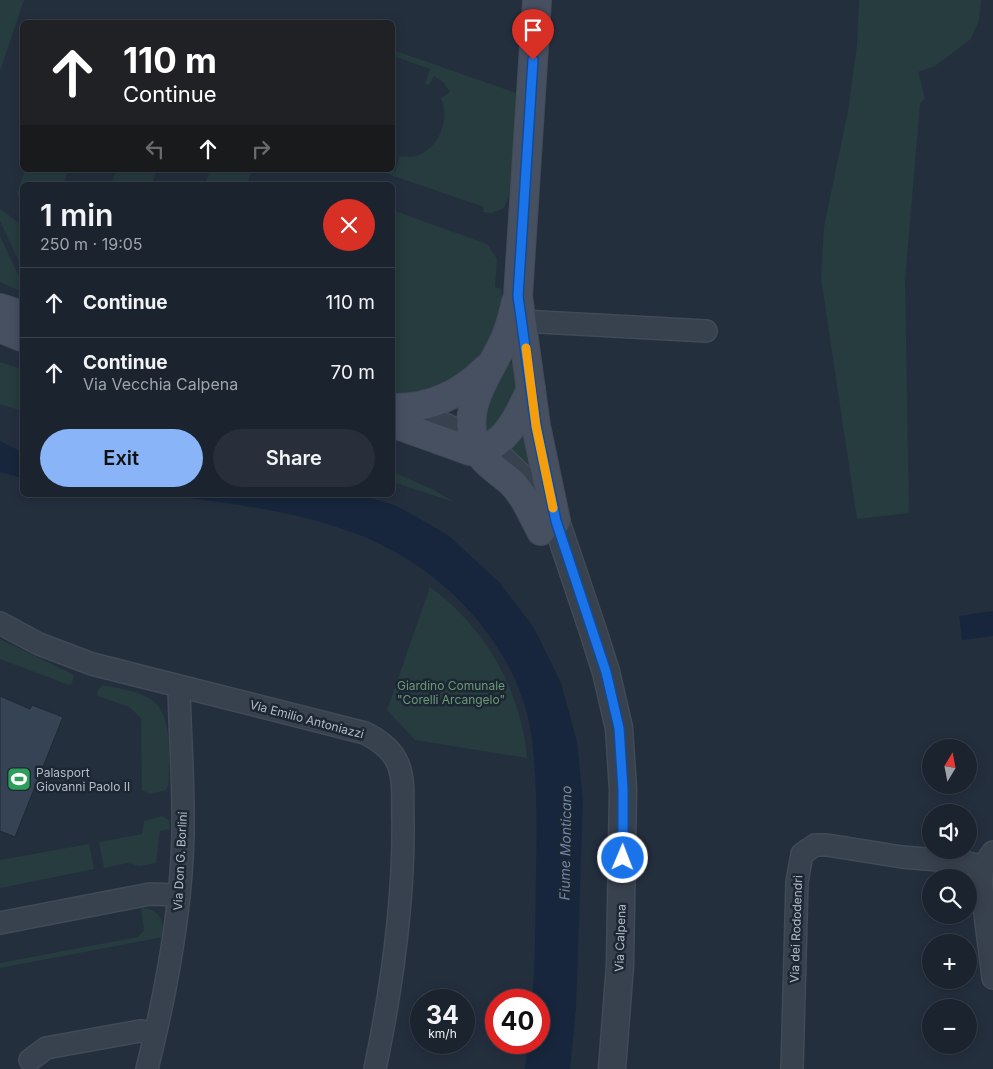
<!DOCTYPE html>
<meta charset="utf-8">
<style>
body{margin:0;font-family:Inter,sans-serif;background:#282f3a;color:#f1f3f6;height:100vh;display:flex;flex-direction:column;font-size:19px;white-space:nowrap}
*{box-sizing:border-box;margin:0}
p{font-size:16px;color:#a0a4aa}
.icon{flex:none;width:28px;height:28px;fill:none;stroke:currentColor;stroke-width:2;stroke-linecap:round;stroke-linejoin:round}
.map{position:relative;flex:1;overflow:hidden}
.sheet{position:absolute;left:20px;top:182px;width:375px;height:315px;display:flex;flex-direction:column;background:#1b232e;border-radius:8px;box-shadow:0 2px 12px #0003,0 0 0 1px #39404a}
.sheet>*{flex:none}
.hud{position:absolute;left:20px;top:20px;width:375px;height:152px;border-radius:8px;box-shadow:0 2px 12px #0003,0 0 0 1px #39404a;background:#202124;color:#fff;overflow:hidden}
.needle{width:32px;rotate:10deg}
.fabs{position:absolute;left:922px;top:739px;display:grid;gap:10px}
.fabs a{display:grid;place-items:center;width:55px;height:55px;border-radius:50%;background:#1b232e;box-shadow:0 2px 12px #0003,0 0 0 1px #39404a;font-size:25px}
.speed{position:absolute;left:410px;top:989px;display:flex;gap:10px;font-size:25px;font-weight:700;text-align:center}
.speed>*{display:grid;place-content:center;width:65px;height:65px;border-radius:50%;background:#1b232e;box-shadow:0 2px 12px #0003,0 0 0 1px #39404a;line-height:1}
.speed small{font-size:12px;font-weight:400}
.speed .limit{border:8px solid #d22;background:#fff;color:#111}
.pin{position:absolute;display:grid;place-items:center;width:42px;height:42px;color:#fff;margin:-51px -21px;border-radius:50% 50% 50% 0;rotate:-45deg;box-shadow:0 0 5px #0007}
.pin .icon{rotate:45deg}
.me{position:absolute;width:55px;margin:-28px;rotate:1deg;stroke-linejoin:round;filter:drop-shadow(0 0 4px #0008)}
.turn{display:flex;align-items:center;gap:18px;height:105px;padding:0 20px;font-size:22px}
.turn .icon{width:65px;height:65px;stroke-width:2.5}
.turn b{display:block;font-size:35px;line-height:42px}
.lanes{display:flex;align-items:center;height:48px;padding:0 20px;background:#0003;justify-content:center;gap:25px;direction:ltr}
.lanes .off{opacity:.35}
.round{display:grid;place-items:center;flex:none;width:52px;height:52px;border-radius:26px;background:#282f3a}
.overview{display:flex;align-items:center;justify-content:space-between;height:85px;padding:0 20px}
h1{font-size:30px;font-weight:600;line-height:38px}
.button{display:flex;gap:10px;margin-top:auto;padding:10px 20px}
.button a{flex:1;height:58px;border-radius:30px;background:#8ab4f8;color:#111;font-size:20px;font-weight:600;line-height:58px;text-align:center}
.button a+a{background:#282f3a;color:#f1f3f6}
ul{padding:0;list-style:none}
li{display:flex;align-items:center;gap:15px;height:70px;padding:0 20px;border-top:1px solid #39404a}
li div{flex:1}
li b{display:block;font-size:19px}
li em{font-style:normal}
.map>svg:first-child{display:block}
.green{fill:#263c3f}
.water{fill:#17263c}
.building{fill:#364354;stroke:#1f2835}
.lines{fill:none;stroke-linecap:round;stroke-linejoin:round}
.minor-casing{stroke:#414a57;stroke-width:24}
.tertiary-casing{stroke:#414a57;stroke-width:29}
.secondary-casing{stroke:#414a57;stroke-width:30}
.minor{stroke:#38414e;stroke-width:21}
.tertiary{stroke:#38414e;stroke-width:26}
.secondary{stroke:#465061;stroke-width:28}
.route-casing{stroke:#114b97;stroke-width:12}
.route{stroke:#1a73e8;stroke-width:9}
.slow{stroke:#f59e0b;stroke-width:9}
.labels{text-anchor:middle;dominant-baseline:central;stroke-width:5;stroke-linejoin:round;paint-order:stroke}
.park-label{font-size:12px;fill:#6b9a76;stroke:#1d2633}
.street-label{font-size:12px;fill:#b4bcc9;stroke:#1d2633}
.poi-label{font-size:12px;fill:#b4bcc9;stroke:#1d2633;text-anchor:start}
.water-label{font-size:14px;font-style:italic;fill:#6d86a8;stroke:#1d2633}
</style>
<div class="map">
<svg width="993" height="1069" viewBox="0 0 993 1069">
<rect width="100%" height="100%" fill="#242f3e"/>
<!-- green -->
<g class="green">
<path d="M0,0H24L0,71Z"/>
<path d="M859,0H981L979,20L971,39L935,66L918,72L925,98L920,104L905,280L909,513L857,519L821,278L824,227L848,111L857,45Z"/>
<path d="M393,50L519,94L509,195L504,208L491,213L483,212L484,207L376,170L395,171L400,156C431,164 453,124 441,98L450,92L443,82L434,76L429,85L425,84L430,69L393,56Z"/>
<path d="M25,170H68L63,185H22V202L17,194Z"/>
<path d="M116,170H157L152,185H111Z"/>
<path d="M210,170H252L247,185H205Z"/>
<path d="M0,209L22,225V268L0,221Z"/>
<path d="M392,210L487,244L497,259L495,287L501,289L502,293L498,326L485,352L454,386L393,402Z"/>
<path d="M0,236L22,283V292L0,282Z"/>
<path d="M0,362L22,369V411L0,404Z"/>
<path d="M514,362L518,393L491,432H485L484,406L508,364Z"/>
<path d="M524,430L531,468L507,448Z"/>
<path d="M393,472L434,490L454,502L393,482Z"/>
<path d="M430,587C485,627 521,690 527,758L415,740L387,710Z"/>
<path d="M0,639L74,675L72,683L69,685L0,659Z"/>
<path d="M102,685C117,688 133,690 147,697C175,711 168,756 169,782L166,790L150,794L142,790L141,718L129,707L98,696L97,691Z"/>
<path d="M162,816L169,820L170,829L160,831L156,863L139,866L128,863L104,868L99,842L142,834L144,821Z"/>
<path d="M89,844L94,869L0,888V860Z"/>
<path d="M141,908C159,908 164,920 163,937L0,968V963L138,937L144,930Z"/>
</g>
<!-- water -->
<g class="water">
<path d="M0,441L22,452V478L0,472Z"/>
<path d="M163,495H360L397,506L448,535L500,583L534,628L561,683L577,742L583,800L576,1008L570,1069H525L528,1043L539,1042V1000H532C536,957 535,915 536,872C537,828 537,783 532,740C521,646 440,564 354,533C293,510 227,503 163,495Z"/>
<path d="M993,611V636L962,640L959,616Z"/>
</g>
<!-- building -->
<path class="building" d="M0,696L30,709L32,705L63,717L15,837L0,831Z"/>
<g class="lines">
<!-- minor casing -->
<g class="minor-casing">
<g id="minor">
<path d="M522,321L706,331"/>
<path d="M0,623L39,644L92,664L365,733C379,740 392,749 398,764C405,781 402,802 403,820C404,904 392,987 375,1069"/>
<path d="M983,866L981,882L993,978"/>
<path d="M0,923L150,894L179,895"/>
<path d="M30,1060L46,1048L140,1031L155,1033"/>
<path d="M147,1069C166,993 181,914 183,836C184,786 180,736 179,687"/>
<path d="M792,1069L797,882L802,854L815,845H827L902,857L963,862L983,866L993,852"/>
</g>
</g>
<!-- tertiary casing -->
<g class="tertiary-casing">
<path id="tertiary" d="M392,411L445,427L489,447L537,493L556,521L593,631L606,672L619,728L623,789L620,965L612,1069"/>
</g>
<!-- secondary casing -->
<g class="secondary-casing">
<g id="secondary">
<path d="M537,0L518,296L536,426L556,521"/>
<path d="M516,302C513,314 510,328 505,339C490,373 455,412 480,454C487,465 501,473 511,482C525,496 532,514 541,531"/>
<path d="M0,308L22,315"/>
<path d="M0,328L22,337"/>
<path d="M392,408C429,409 460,395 486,369"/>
<path d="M392,423L470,451C504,451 519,416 531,389"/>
</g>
</g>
<!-- minor -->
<use href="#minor" class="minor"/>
<!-- tertiary -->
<use href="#tertiary" class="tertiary"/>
<!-- secondary -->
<use href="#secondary" class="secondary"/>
</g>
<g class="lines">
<!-- route casing -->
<g class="route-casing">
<path id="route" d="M533,60L518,296L536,426L556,521L606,672L619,728L623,789V858"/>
</g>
<!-- route -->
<use href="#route" class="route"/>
<!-- slow -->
<path class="slow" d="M526,348L536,426L553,508"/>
</g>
<!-- icons -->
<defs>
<g id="stadium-square" transform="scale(1.25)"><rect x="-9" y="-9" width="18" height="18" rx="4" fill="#2e9e5b" stroke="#1d2633"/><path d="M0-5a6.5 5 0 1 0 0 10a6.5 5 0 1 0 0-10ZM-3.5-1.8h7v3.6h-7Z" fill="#fff"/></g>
</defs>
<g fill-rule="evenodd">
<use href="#stadium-square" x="19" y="779"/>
</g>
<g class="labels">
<!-- park labels -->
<g class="park-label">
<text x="451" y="685">Giardino Comunale<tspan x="451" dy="14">"Corelli Arcangelo"</tspan></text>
</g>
<!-- street labels -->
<g class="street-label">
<text transform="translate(307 719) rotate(15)">Via Emilio Antoniazzi</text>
<text transform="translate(180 861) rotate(-87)">Via Don G. Borlini</text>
<text transform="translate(796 929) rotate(-88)">Via dei Rododendri</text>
<text transform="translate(620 938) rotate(-88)">Via Calpena</text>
</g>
<!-- poi labels -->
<g class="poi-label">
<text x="36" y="772">Palasport<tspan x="36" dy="14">Giovanni Paolo II</tspan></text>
</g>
<!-- water labels -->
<g class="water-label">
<text transform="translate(565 843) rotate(-89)">Fiume Monticano</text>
</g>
</g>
</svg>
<div class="fabs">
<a><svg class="needle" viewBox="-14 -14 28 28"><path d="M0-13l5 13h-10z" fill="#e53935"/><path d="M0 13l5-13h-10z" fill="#a0a4aa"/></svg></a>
<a><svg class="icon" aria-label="sound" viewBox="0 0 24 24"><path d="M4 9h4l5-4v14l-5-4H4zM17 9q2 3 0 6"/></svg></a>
<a><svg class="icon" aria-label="search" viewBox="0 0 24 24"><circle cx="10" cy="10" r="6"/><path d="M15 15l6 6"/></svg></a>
<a>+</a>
<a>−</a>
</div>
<div class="speed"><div>34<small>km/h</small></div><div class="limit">40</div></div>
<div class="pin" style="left:533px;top:60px;background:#d93025"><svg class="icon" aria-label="arrive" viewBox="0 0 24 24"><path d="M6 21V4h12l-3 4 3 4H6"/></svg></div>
<svg class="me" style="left:623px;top:858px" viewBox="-20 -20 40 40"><circle r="17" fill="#1a73e8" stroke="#fff" stroke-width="3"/><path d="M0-11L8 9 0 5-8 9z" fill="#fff"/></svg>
<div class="hud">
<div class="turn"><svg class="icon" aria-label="ahead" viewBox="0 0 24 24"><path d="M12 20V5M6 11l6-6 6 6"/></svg><div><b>110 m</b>Continue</div></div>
<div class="lanes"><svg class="icon off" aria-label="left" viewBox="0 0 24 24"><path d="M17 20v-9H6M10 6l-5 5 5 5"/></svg><svg class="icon" aria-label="ahead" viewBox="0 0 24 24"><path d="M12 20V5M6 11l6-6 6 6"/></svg><svg class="icon off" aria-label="right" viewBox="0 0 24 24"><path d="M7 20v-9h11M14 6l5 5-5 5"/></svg></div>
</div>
<section class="sheet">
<div class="overview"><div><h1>1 min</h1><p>250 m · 19:05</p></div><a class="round" style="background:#d93025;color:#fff"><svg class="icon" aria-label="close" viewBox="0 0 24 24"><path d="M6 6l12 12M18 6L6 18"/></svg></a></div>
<ul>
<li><svg class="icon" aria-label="ahead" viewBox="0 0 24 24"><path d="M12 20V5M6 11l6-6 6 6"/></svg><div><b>Continue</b></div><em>110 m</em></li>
<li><svg class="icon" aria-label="ahead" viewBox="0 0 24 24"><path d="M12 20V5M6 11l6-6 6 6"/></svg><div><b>Continue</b><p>Via Vecchia Calpena</p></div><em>70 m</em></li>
</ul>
<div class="button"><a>Exit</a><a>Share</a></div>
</section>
</div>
